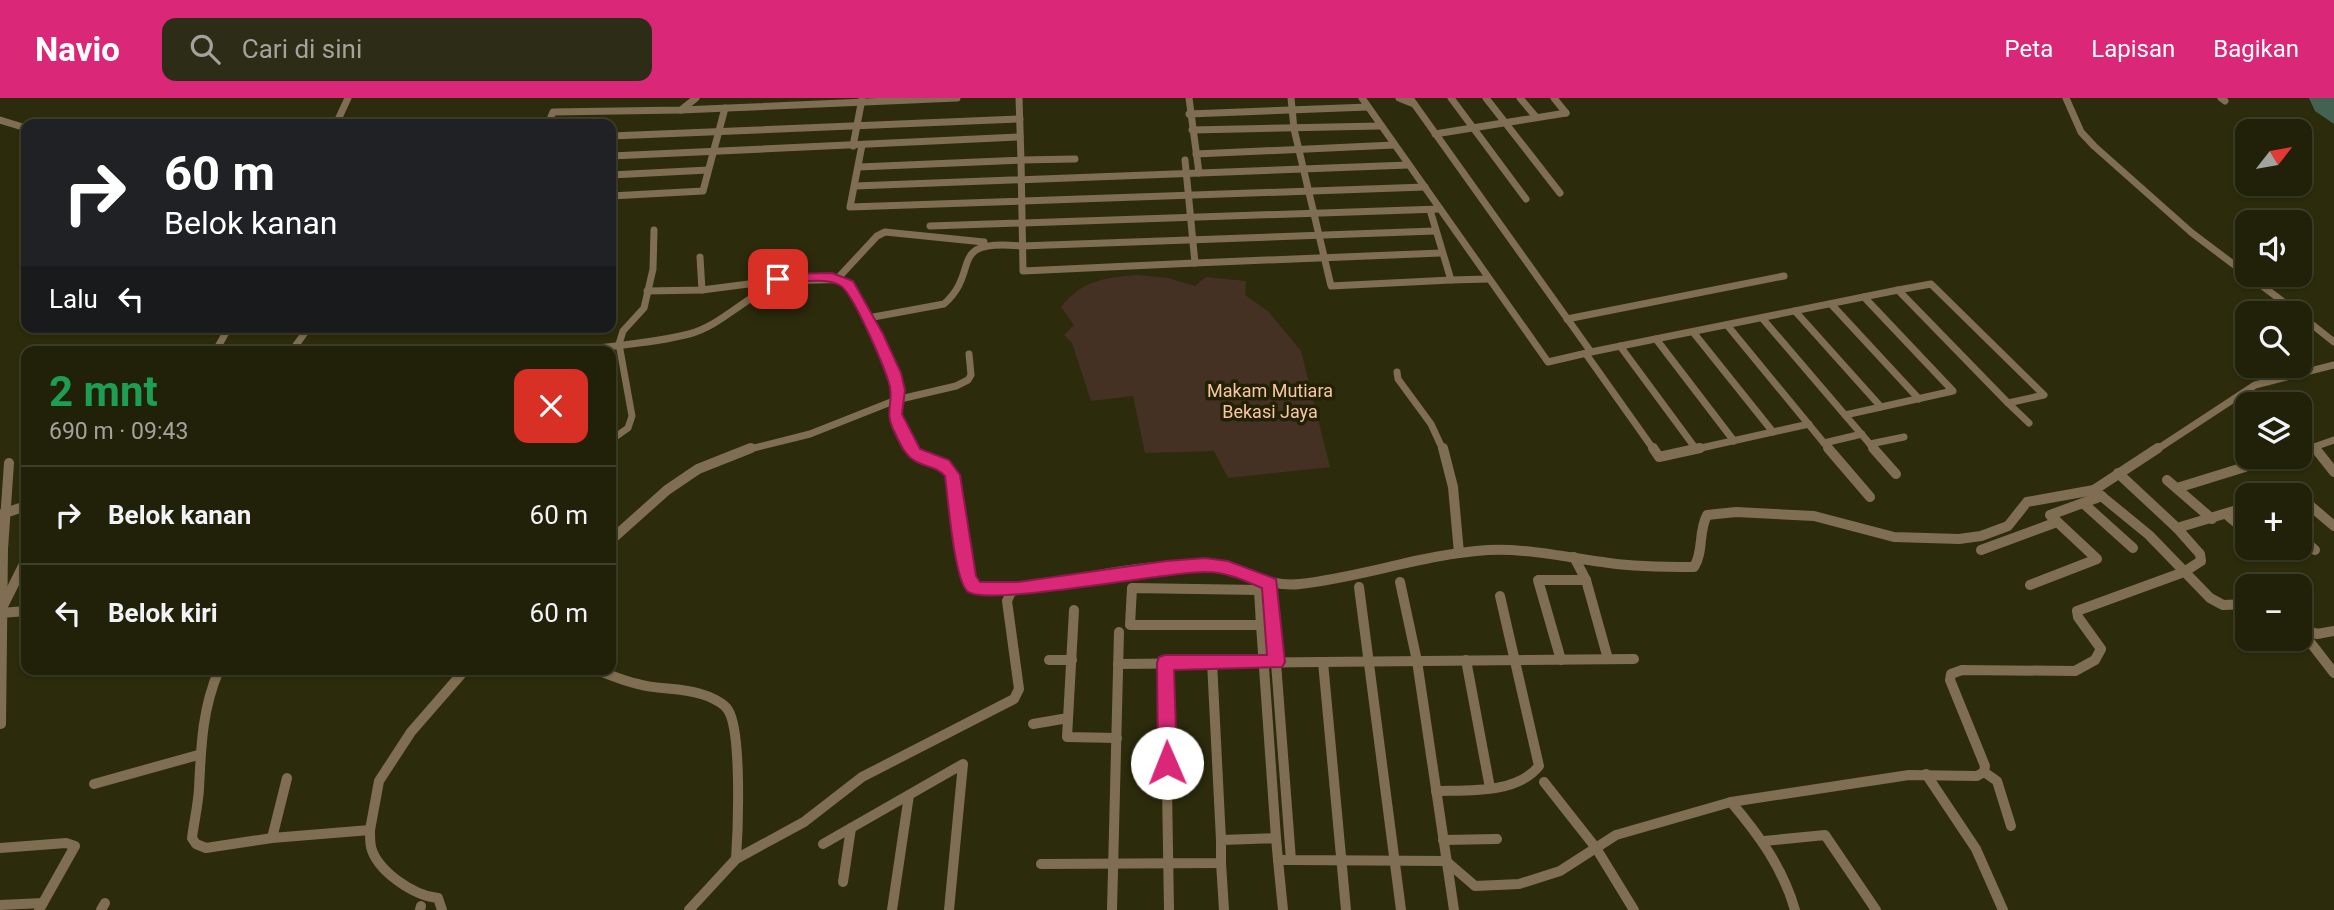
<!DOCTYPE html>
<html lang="id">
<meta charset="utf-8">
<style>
body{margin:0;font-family:Roboto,sans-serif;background:#2d2d17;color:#f1f3f6;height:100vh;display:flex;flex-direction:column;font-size:26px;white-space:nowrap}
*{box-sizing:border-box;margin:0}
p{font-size:23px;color:#a2a39c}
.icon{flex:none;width:38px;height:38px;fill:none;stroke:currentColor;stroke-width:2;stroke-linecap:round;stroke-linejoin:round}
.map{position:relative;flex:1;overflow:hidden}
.drawer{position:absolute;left:21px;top:248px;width:595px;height:329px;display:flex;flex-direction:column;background:#212009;border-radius:14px;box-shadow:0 2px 5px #0004,0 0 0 2px #3e3e2a}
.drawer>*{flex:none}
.guide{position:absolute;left:21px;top:21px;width:595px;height:214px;border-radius:14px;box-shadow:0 2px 5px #0004,0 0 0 2px #3e3e2a;background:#202124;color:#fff;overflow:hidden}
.needle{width:46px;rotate:59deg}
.tools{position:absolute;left:2235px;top:21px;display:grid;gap:14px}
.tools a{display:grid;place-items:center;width:77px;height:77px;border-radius:14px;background:#212009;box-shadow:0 2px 5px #0004,0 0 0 2px #3e3e2a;font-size:35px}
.pin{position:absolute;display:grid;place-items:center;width:60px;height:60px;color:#fff;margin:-30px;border-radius:14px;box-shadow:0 4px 10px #0006}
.me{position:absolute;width:77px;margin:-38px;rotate:359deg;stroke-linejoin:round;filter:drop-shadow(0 0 5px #0008)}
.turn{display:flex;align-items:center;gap:24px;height:147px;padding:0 28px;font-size:32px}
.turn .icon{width:91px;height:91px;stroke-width:2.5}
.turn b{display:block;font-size:49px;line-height:60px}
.then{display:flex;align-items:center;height:66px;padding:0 28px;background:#0003;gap:14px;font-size:26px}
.round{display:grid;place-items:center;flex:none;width:74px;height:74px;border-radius:14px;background:#2d2d17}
.summary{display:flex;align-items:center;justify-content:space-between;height:119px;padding:0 28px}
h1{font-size:42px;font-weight:700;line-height:52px;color:#1e9e55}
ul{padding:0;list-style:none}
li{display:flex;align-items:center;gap:21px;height:98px;padding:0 28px;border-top:2px solid #3e3e2a}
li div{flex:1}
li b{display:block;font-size:26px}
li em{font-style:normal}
header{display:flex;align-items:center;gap:42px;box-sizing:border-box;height:98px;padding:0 35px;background:#db2777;color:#fff}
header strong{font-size:33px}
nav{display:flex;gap:38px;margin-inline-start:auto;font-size:24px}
.search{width:490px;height:63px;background:#2d2d17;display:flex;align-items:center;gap:18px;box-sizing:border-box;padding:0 24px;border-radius:14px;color:#a2a39c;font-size:26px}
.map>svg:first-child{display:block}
.green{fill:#443124}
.water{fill:#436252}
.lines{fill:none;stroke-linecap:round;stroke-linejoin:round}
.minor-far1{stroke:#7f6e51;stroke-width:7}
.minor{stroke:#7f6e51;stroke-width:10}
.route{fill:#db2777;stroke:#8e194d;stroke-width:2}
.labels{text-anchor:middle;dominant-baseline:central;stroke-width:7;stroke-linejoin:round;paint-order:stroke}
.park-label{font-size:18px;fill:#f9c5a3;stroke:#222103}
</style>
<header>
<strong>Navio</strong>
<div class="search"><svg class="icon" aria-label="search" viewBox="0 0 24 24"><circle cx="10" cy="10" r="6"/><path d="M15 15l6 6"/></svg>Cari di sini</div>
<nav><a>Peta</a><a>Lapisan</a><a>Bagikan</a></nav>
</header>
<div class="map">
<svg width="2334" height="812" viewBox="0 0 2334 812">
<rect width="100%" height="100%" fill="#2c2b0c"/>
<!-- green -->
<path class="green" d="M1138,177L1168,180L1195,188L1206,179L1246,183L1245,197L1268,213L1301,253L1330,369L1228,380L1214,353L1145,355L1133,298L1091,303L1072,245L1064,237L1074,227L1061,209C1084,181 1104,180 1138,177Z"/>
<!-- water -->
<path class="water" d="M2309,0H2334V26L2315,13Z"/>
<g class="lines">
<!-- minor-far1 -->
<g class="minor-far1">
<path d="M1189,0L1199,75"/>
<path d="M1291,0L1294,31L1331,188L1451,182L1430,112"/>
<path d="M1362,0L1548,264L1591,254"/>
<path d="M1399,0L1414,6"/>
<path d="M1410,0L1591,254L1898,192"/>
<path d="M1451,0L1526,101"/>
<path d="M1486,0L1560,95"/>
<path d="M1520,0L1536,19"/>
<path d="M1554,0L1566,15"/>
<path d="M2066,0L2081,34L2094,48L2192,135L2298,215"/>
<path d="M2221,0L2225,3"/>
<path d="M681,12L696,0"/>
<path d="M1189,16L1368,9"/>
<path d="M0,22L26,30"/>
<path d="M319,26H336"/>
<path d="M336,26L348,0"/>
<path d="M548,26L553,14L681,12L957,0"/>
<path d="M1192,32L1380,28"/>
<path d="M1435,36L1566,15"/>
<path d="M611,38L1020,21"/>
<path d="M862,47L850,109L1425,89"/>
<path d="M853,48L862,1"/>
<path d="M1196,56L1394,47"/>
<path d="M611,58L1020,39"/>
<path d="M1075,61L1021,62L1023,173L1195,165L1185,62"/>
<path d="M859,69L1021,62L1019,0"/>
<path d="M611,77L708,72"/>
<path d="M855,88L1408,67"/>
<path d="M611,98L703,93L725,10"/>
<path d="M930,128L1440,111"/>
<path d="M700,159L702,192"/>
<path d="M1195,165L1441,155"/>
<path d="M838,180L877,138L885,134L984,144"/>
<path d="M1451,182L1489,181"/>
<path d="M1931,186L2044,297L2008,305L1898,192Z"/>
<path d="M647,193L702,192L788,181"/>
<path d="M1831,206L1919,301"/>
<path d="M1795,213L1881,309"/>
<path d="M2300,217L2334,244"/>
<path d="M868,220L944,206C982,172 945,141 1021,148L1435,133"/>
<path d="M1762,220L1845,317L1953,293L1864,199"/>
<path d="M1567,221L1784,178"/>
<path d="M1727,227L1824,345L1862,336"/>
<path d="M1693,234L1773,334"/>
<path d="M1656,241L1734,343"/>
<path d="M1620,248L1696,351"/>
<path d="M582,252C617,247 655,245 689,236C712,230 730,214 750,201C782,181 807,181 843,182C863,212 884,244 894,279C898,292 896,300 895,312C895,326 905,340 913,352"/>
<path d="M215,254L229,229"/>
<path d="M291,254L309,229"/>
<path d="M1586,256L1654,352"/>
<path d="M1397,274L1398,281L1431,326L1443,352"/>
<path d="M2008,305L2029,325"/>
<path d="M1845,317L1875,352"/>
<path d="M611,342L628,330L632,318L619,246L623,233L644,210L653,171L654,132"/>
<path d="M1824,345L1830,352"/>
<path d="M1870,346L1904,339"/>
<path d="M746,352L810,336L896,302L956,288L968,282L971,277L969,256"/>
<path d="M1692,352L1809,326"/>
<path d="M2156,352L2255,287L2334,267"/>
<path d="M2316,352L2314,349L2334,342"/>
</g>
<!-- minor -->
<g class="minor">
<path d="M912,350C922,365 939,361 952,377L971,485L980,492L1016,491"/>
<path d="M1443,350L1453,389L1459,455"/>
<path d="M1653,350L1659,359L1700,350"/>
<path d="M1828,350L1870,399"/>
<path d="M1873,350L1896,376"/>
<path d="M2315,350L2334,374"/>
<path d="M2118,375L2177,430L2247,409"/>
<path d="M2167,382L2212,421"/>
<path d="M2177,390L2245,369"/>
<path d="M2094,392L2149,437L2210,500L2223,507L2247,506"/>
<path d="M2282,397H2297"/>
<path d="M2300,399L2334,428"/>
<path d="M2083,405L2133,450"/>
<path d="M2,416L26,408"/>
<path d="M2226,416L2247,434"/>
<path d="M2300,439L2315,452"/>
<path d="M611,442L667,392L698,371L751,350"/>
<path d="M2265,450L2268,453"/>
<path d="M1981,452L2057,424"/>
<path d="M1574,459L1586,482L1608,561"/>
<path d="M1400,484L1417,563L1454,812"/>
<path d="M1270,486L1291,762L1446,763L1475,788L1519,786L1560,773L1616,737L1731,704L1909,677L1977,678L1984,674L1985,668L1950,582L1951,576L1962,572L2075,573L2095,562L2101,551L2078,519L2077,513L2184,474L2201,463L2200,456L2177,430"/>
<path d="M2030,487L2097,461L2050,417L2102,398"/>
<path d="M1359,489L1401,812"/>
<path d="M1132,490L1259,492L1261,527H1130Z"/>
<path d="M3,508L26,462"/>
<path d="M1074,512L1067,639L1117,640"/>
<path d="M1,515L26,513"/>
<path d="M1261,527L1276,740"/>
<path d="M2301,530L2317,536L2334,533"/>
<path d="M2300,531L2334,575"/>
<path d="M1049,562H1072"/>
<path d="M1466,562L1490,690"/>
<path d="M1561,562L1538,482H1586"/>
<path d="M1212,564L1221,742"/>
<path d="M1323,564L1346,812"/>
<path d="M1165,565L1169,812"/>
<path d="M1118,566L1634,561"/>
<path d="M219,572C202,611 201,649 199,691C198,707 194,724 192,740L196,746L206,750L272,740L370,732C370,737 370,744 371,749C377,773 414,798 438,800L442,812"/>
<path d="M597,572C610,577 624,583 638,586C658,592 680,589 701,596C709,598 724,605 728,612C742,633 738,733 736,761"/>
<path d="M1,626L3,451L9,365"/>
<path d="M1033,626L1068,620"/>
<path d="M1984,674L1997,683L2011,728"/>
<path d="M1926,676L1976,751L2003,812"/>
<path d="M1544,684L1596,750L1634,812"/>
<path d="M94,686L198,657"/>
<path d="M1436,693C1468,692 1517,696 1539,668L1500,498"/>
<path d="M1731,704C1759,737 1783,770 1795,812"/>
<path d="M370,732L379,683L411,634L465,572"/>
<path d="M272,740L287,680"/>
<path d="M1443,742L1497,741"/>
<path d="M1764,743L1825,737L1876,812"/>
<path d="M823,746L963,666L949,812"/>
<path d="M0,750L66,745L75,748L39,812"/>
<path d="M1278,762L1283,812"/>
<path d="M1221,765L1224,812"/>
<path d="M1041,766L1221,765V742L1276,740L1278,762H1291"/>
<path d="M843,784L851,730"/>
<path d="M0,807L43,805"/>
<path d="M101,812L105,805"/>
<path d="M420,812L421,808"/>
<path d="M689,812L736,761L804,724L862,679L1014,601L1019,591L1007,503L1011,494L1018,491C1075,482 1151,464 1208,467C1241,469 1265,490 1300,486C1363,479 1424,456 1488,452C1528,450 1569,460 1609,465C1637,469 1666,469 1694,469C1704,453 1698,434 1707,417L1736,414L1814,418L1894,439L1959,441L1981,438L2008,428L2027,404L2094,392L2158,350"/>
<path d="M892,812L909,697"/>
<path d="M1112,812L1119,534"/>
</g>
</g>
<!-- route -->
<path class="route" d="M832,175L853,183L883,236L901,275L905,292L902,316L920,351L949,362L960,377L976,478L980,484H1018L1166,463L1205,460L1228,463L1276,481L1285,564L1282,569L1174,572L1177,665L1174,671L1167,673L1161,671L1158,665L1157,565L1159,559L1165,557H1267L1262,490C1243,482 1226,474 1206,474C1169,473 984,510 967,493C954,479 948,401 945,378C936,368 928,370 917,364C906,359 900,346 895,335C884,314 893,308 890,289C886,272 854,197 841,188C827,178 795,185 778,185L771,181L778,176Z"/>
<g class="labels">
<!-- park labels -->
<g class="park-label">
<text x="1270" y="292">Makam Mutiara<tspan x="1270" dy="21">Bekasi Jaya</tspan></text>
</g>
</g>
</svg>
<div class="tools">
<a><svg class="needle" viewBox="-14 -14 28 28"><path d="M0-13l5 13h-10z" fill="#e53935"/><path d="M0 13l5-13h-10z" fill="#a2a39c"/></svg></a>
<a><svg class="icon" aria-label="sound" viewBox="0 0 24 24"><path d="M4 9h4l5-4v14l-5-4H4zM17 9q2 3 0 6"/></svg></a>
<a><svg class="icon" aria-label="search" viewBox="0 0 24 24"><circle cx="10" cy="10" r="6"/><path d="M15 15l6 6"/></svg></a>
<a><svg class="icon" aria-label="layers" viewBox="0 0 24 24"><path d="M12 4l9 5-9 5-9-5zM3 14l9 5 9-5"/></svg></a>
<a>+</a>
<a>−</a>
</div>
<div class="pin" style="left:778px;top:181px;background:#d93025"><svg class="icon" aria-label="arrive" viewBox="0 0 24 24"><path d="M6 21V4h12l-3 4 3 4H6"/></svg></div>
<svg class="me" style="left:1167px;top:665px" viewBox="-20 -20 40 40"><circle r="19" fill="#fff"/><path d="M0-13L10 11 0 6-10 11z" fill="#db2777"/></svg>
<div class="guide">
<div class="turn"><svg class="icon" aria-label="right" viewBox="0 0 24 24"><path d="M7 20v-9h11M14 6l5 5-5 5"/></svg><div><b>60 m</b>Belok kanan</div></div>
<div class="then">Lalu<svg class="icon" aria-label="left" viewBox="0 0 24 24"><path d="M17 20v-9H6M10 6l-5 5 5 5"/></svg></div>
</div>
<section class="drawer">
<div class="summary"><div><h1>2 mnt</h1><p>690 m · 09:43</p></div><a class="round" style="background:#d93025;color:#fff"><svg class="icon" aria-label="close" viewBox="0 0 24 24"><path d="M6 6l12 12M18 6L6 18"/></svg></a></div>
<ul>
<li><svg class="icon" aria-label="right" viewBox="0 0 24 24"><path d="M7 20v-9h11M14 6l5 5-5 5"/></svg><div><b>Belok kanan</b></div><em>60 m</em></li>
<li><svg class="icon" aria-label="left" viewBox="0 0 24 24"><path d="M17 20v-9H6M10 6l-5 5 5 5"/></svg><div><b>Belok kiri</b></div><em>60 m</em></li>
</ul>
</section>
</div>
